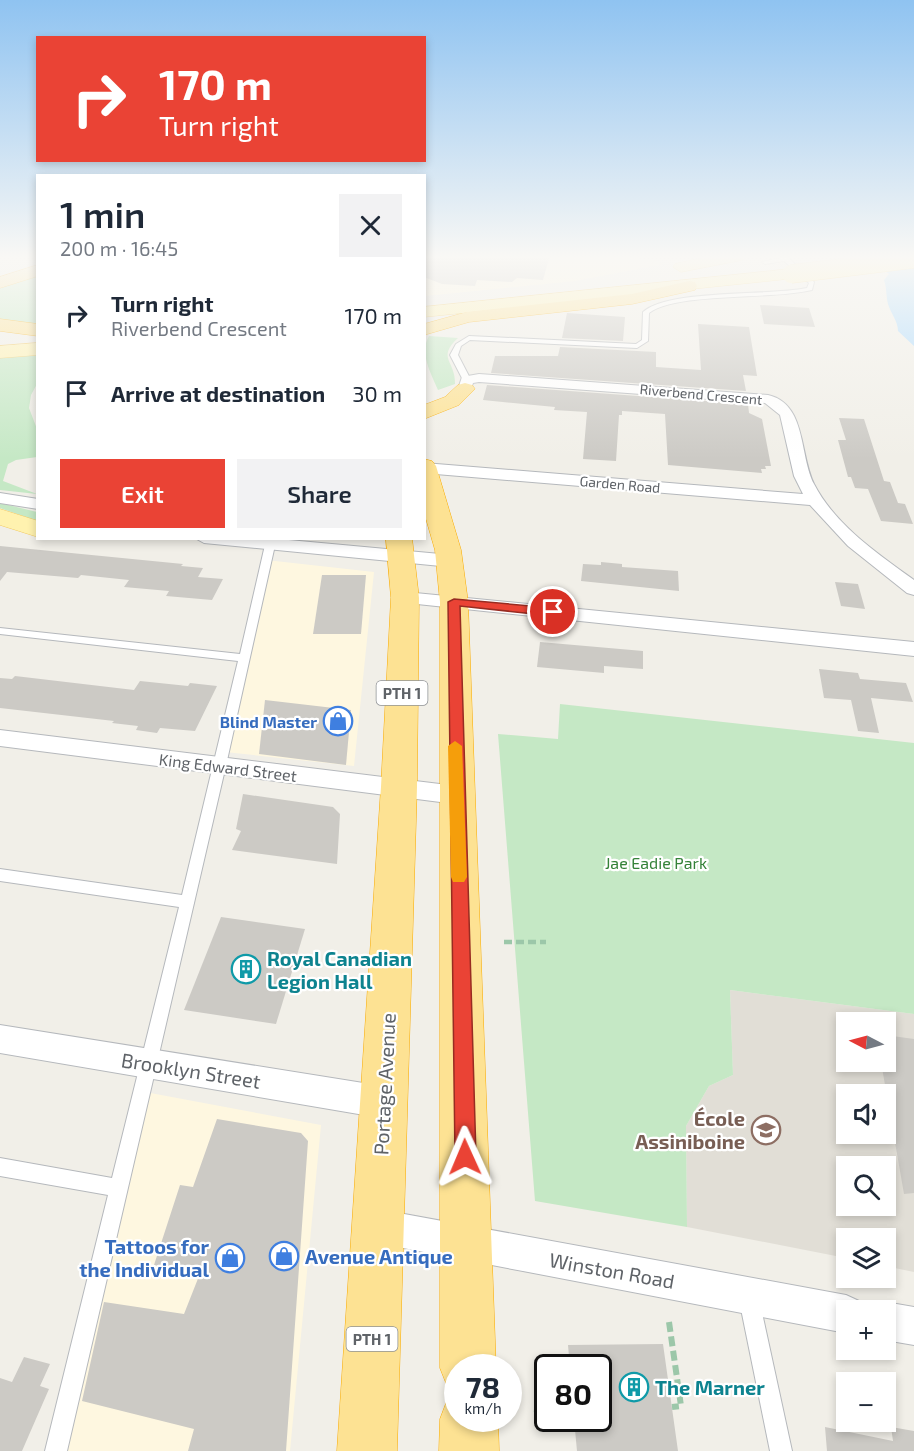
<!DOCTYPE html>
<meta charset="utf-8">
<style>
body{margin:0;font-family:"Exo 2",sans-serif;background:#f2f2f3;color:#1f2937;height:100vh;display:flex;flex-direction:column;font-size:22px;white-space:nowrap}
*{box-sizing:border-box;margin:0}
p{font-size:20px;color:#747a83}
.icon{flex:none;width:33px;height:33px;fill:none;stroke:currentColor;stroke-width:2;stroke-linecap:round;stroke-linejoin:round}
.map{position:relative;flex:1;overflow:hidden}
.drawer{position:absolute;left:36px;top:174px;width:390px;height:366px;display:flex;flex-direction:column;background:#fff;border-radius:0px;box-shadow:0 3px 9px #0003}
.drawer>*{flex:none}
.banner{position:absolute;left:36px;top:36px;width:390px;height:126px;border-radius:0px;box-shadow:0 3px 9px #0003;background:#ea4335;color:#fff;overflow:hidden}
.needle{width:39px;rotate:276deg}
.controls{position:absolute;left:836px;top:1012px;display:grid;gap:12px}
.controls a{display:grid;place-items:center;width:60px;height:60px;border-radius:0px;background:#fff;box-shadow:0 3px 9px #0003;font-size:30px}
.speed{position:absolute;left:444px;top:1354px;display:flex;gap:12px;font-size:30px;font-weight:700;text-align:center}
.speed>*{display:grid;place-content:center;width:78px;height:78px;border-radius:50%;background:#fff;box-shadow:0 3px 9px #0003;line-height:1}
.speed small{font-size:15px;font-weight:400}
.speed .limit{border:3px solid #111;border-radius:9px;background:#fff;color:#111}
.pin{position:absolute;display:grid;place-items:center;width:51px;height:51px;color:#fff;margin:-26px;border:3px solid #fff;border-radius:50%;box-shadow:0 2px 6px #0007}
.me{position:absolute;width:66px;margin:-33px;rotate:359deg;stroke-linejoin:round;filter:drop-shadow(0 0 4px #0008)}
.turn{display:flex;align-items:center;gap:21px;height:126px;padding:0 24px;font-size:27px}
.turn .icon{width:78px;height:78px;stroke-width:2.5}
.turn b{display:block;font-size:42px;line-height:51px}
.round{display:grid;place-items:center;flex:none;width:63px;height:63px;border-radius:0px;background:#f2f2f3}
.head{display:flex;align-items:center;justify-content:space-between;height:102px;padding:0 24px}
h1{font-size:36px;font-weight:600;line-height:45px}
.primary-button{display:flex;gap:12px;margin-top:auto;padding:12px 24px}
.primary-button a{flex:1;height:69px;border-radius:0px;background:#ea4335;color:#fff;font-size:24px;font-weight:600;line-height:69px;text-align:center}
.primary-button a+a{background:#f2f2f3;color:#1f2937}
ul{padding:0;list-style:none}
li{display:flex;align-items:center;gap:18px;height:78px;padding:0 24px}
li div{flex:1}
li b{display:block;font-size:22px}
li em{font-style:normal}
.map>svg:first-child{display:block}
.commercial{fill:#fef7e0}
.education{fill:#e1ded6;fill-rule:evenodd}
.green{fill:#c5e8c5}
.water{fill:#aadaff}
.building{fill:#cccac5}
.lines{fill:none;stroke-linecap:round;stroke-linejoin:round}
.lane-casing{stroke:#b5b8bc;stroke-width:2}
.street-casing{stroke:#b5b8bc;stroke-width:2}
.primary-casing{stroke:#f2c960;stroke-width:1}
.highway-casing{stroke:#f9ab00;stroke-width:1}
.path-far1{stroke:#9cc7a9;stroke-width:4.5;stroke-dasharray:8 4;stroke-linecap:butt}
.path{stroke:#9cc7a9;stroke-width:6;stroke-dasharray:10 4.5;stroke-linecap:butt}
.lane{fill:#fff;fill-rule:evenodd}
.street{fill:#fff;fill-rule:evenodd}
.primary{fill:#fff2af;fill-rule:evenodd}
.highway{fill:#fde293;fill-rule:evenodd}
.primary-bridge-casing{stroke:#f2c960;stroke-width:19;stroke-linecap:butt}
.primary-bridge{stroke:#fff2af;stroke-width:18}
.route{fill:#ea4335;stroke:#982c22;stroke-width:1.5}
.slow{fill:#f59e0b}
.labels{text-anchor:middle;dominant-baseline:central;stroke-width:4.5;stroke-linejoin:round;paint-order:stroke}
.far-street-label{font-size:14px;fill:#5f6368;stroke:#fff}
.shield{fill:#fff;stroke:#8f9295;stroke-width:1.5}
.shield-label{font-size:15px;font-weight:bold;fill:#5f6368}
.shop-label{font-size:16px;font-weight:bold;fill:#366cbe;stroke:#fff;text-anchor:end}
.street-label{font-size:16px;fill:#5f6368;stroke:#fff}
.park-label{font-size:16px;fill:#348238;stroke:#fff}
.near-culture-label{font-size:20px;font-weight:bold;fill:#0d838f;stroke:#fff;text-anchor:start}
.near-street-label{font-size:20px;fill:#5f6368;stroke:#fff}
.near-education-label{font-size:20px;font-weight:bold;fill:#785e54;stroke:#fff;text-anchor:end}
.near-shop-label{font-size:20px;font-weight:bold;fill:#366cbe;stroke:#fff;text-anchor:end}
</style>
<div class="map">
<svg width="914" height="1451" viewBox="0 0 914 1451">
<rect width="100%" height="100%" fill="#f1efe8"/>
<!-- commercial -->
<g class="commercial">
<path d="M425,255H607L653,260L664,264L575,281L425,296Z"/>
<path d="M266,560L374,572L354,766L225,752Z"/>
<path d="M145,1092L321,1125L290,1451H64Z"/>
</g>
<!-- education -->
<path class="education" d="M730,990L914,1014V1272L885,1266V1239H846V1258L687,1227L686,1126L709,1086L733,1075ZM846,1023H885V1062H846ZM846,1095H885V1134H846ZM846,1167H885V1206H846Z"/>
<!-- green -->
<g class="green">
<path d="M37,273V327L0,321V286Z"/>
<path d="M429,336L458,338C436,358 456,361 455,384L438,390C431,373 419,353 429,336Z"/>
<path d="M37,354V384L31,395L29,408L37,429V457L16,460L8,464L3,481L37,494L0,490V357Z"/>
<path d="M0,503L37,512V521L0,508Z"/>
<path d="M560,704L914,743V1014L730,990L733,1075L709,1086L686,1126L687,1227L535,1201L498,734L558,739Z"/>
</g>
<!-- water -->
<path class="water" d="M868,255H914V346L898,331C898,321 891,314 888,304C886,296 887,289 884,280L889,274L867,258Z"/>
<!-- building -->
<g class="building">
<path d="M424,255H550L543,280L517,278L512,282L477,280L475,286L442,284L424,277Z"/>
<path d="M760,305L809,308L815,327L764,324Z"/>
<path d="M567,313L625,317L623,341L562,338Z"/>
<path d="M698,324L749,327L757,376L743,375L746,391L491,373L495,356H558L560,347L656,352V367L701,370Z"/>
<path d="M487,385L748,404L749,413L762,419L771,466H765L766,469H761L762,473L668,465L665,414L622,411V415H619L616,461L583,459L587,412L554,410L555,407L483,400Z"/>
<path d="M839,418L864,419L884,481L890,482L898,503L905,504L913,524L881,521L868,489L855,488L851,477H848L838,440H846Z"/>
<path d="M0,546L183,564L181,566L203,568L198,577L223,579L212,600L166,596L169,591L124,587L129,580L81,575L78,578L7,572L0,581Z"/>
<path d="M601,562L622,564V567L678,571L679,591L581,581L583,564L601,565Z"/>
<path d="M322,575H366L361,634H313Z"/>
<path d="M835,582L858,584L865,609L841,606Z"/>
<path d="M540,642L643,651V669L604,666V673L537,667Z"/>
<path d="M819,669L858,673L860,679L906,683L913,702L871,698L879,733L858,731L851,700L824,698Z"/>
<path d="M15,676L134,690L140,681L188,686L190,683L217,686L195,731L160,728L157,733L136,730L138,726L112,723L114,721L0,708V678L12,679Z"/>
<path d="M265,700L351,710L346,765L259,754Z"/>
<path d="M243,794L333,807L340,814L337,864L232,850L241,831L236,829Z"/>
<path d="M221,917L305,929L276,1024L184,1010Z"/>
<path d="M885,1035L914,1039V1193L904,1194L881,1062H885Z"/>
<path d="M217,1119L301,1133L308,1141L286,1451H188L194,1429L82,1401L104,1302L184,1314L199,1276L154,1265L180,1185L193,1187Z"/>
<path d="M663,1344L678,1451H577L574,1419H598V1368H570L568,1345Z"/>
<path d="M24,1357L50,1364L40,1386L49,1389L22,1451H0V1378L12,1382Z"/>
<path d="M825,1427L893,1441L891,1427L914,1431V1451H827Z"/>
</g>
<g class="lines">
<!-- lane casing -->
<g class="lane-casing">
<g id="lane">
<path d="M778,255H785L814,282L812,290C772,300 676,292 649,313L648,341L637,348L470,340L461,346L458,355L471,380L467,382L463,380L450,355L456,344L469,336L636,344L642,340L643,312C668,289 769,296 807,288L809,283L784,261L765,264L762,262L781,258Z"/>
<path d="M270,542L275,545L226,765L67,1451H45L108,1195L0,1176V1158L112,1178L179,907L0,881V869L182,895L238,661L0,634V628L240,654L265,545Z"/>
<path d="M749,1289L756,1292L759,1299L792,1451H770L739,1299L742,1292Z"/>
</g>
</g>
<!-- street casing -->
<g class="street-casing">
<g id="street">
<path d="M479,374L768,395C807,404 799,455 814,484C835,525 878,554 914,580V595L907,593L848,546L810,505L424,473V463L803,494L794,476L780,415L765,403L479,382L473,383L470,392H460L458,389L462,377Z"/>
<path d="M0,493L38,499V509L0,503Z"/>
<path d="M195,538H267L451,555L460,561L451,567L204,543Z"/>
<path d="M405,592L914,642V656L398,602L395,598Z"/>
<path d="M0,730L456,786L465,788L468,795L465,802L456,804L0,746Z"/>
<path d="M0,1025L382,1086L393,1091L398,1102L393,1113L382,1118L0,1053Z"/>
<path d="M377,1209L846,1295L859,1301L863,1311H846V1333L377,1243L365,1238L360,1226L365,1214Z"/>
<path d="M885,1302L914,1307V1345L885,1340V1311H870Z"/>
</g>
</g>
<!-- primary casing -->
<g class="primary-casing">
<g id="primary">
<path d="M716,255H750L742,260L681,272L673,267L675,264Z"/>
<path d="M791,269L799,274L797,278L424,317V307Z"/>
<path d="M38,343V355L0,358V346Z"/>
<path d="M0,509L38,521V537L0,525Z"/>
</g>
</g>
<!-- highway casing -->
<g class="highway-casing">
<g id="highway">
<path d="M38,265V276L0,288V277Z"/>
<path d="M689,281L695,282L697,286L695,290L632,304L469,322L424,335V324L467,312L632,294Z"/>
<path d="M0,319L38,324V336L0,331Z"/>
<path d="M465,383L472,385L475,389L459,405L424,419V405L445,397L458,385Z"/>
<path d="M424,459L432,461L436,466L461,550L468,602L496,1368H458V1392L448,1388L440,1368V602L435,550L424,512Z"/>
<path d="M386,538H412L419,598L417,787L397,1451H337L381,787L391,598Z"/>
<path d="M458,1395V1419H498L499,1451H439L440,1419L448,1398Z"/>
</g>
</g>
<!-- path-far1 -->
<path class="path-far1" d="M504,942H546"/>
<!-- path -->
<g class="path">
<path d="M669,1322L681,1406L672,1407"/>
<path d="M534,1409L548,1410"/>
</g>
<!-- lane -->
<use href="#lane" class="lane"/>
<!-- street -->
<use href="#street" class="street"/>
<!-- primary -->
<use href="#primary" class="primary"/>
<!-- highway -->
<use href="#highway" class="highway"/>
<!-- primary-bridge casing -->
<g class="primary-bridge-casing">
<path id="primary-bridge" d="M791,274L914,259"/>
</g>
<!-- primary-bridge -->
<use href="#primary-bridge" class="primary-bridge"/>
</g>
<!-- sky -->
<linearGradient id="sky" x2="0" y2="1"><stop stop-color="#8fc3f1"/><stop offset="0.56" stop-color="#f9f8f5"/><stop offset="1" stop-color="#f9f8f5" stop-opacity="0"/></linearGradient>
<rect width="914" height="459" fill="url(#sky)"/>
<!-- route -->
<path class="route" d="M454,599L553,608L559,612L553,616L460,606L476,1157L473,1164L465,1167L458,1164L455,1157L448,602Z"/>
<!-- slow -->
<path class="slow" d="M455,741L462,746L467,877L464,882H453L451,877L448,746Z"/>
<!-- icons -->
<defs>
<g id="shop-ring" transform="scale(1.5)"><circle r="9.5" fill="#fff" stroke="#3f7fe0" stroke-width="1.5"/><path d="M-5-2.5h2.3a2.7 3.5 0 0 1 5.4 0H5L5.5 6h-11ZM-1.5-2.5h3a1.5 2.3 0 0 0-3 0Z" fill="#3f7fe0"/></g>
<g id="building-ring" transform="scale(1.5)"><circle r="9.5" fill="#fff" stroke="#0f9aa8" stroke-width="1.5"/><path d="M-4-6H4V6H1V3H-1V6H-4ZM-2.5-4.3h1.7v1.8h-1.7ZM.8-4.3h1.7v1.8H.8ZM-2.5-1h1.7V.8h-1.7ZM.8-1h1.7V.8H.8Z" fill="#0f9aa8"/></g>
<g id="school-ring" transform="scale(1.5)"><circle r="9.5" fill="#fff" stroke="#8d6e63" stroke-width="1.5"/><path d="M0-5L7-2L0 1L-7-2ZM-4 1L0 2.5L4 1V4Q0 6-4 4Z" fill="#8d6e63"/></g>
</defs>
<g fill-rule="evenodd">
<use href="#shop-ring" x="338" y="721"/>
<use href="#building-ring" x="246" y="969"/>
<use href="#school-ring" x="766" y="1130"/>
<use href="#shop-ring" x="284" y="1256"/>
<use href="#shop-ring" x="230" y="1258"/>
<use href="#building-ring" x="634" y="1387"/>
</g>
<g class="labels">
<!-- far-street labels -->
<g class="far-street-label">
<text transform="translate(701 394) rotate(5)">Riverbend Crescent</text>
<text transform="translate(620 484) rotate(5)">Garden Road</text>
</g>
<!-- shield labels -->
<g class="shield">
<rect x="376.5" y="681" width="51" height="24" rx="4.5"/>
<rect x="346.5" y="1327" width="51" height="24" rx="4.5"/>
</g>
<g class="shield-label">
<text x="402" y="693">PTH 1</text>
<text x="372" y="1339">PTH 1</text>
</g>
<!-- shop labels -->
<g class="shop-label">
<text x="317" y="721">Blind Master</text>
</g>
<!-- street labels -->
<g class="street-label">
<text transform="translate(228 767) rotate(7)">King Edward Street</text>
</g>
<!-- park labels -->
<g class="park-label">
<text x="656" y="862">Jae Eadie Park</text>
</g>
<!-- near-culture labels -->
<g class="near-culture-label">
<text x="267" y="958">Royal Canadian<tspan x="267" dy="23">Legion Hall</tspan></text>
<text x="655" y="1387">The Marner</text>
</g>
<!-- near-street labels -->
<g class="near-street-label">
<text transform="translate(191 1070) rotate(9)">Brooklyn Street</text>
<text transform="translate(384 1084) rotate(-87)">Portage Avenue</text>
<text transform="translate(612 1270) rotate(10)">Winston Road</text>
</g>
<!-- near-education labels -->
<g class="near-education-label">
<text x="745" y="1118">École<tspan x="745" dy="23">Assiniboine</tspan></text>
</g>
<!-- near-shop labels -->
<g class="near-shop-label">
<text x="209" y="1246">Tattoos for<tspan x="209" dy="23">the Individual</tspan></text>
<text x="305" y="1256" text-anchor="start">Avenue Antique</text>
</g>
</g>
</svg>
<div class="controls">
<a><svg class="needle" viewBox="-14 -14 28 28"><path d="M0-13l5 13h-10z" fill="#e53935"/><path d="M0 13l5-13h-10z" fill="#747a83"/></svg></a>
<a><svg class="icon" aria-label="sound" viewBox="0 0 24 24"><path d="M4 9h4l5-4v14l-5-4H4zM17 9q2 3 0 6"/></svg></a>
<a><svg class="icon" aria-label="search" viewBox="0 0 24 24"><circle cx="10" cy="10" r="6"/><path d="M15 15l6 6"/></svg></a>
<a><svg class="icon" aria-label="layers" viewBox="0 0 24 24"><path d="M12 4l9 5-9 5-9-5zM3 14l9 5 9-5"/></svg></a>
<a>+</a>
<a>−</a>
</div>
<div class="speed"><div>78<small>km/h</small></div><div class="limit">80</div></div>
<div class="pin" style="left:553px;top:612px;background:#d93025"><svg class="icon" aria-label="arrive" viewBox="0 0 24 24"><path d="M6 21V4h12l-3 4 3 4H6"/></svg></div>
<svg class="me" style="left:465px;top:1157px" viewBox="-20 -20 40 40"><path d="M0-17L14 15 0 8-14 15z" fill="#ea4335" stroke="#fff" stroke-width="4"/></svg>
<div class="banner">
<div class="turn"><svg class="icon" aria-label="right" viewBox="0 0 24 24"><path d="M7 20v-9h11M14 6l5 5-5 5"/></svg><div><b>170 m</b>Turn right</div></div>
</div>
<section class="drawer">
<div class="head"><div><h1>1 min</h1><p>200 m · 16:45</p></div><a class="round"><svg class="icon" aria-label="close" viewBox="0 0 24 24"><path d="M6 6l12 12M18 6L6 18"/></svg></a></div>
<ul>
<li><svg class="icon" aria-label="right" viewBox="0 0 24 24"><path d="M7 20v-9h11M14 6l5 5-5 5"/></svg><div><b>Turn right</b><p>Riverbend Crescent</p></div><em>170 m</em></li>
<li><svg class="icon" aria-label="arrive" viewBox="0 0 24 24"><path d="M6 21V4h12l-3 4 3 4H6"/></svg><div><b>Arrive at destination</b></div><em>30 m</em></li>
</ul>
<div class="primary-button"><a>Exit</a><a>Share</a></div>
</section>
</div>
